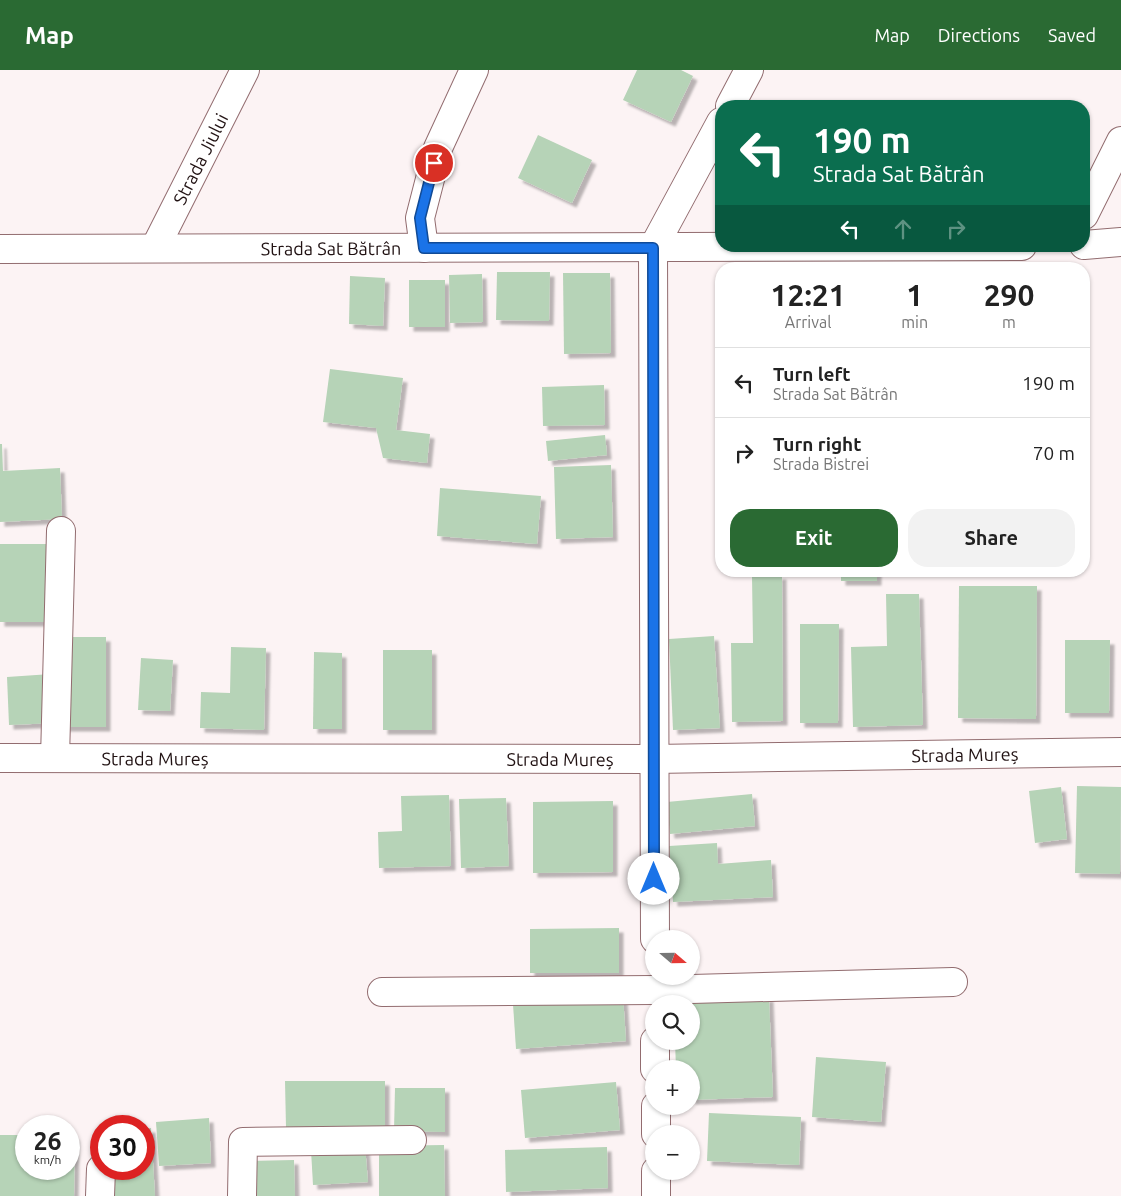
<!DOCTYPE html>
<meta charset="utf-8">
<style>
body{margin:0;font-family:Ubuntu,sans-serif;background:#f2f2f2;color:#222;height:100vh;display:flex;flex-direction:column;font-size:19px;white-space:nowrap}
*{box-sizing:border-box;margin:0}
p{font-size:16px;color:#767676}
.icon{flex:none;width:28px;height:28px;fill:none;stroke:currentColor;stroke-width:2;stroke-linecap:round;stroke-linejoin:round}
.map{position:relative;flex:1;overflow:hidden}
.sheet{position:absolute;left:715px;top:192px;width:375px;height:315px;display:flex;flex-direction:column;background:#fff;border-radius:20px;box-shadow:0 1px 4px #0004}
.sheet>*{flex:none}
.hud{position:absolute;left:715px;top:30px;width:375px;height:152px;border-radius:20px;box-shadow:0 1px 4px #0004;background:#0b6e4f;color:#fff;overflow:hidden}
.needle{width:32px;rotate:110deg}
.fabs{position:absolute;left:645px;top:860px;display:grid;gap:10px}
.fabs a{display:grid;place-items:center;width:55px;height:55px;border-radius:50%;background:#fff;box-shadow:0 1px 4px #0004;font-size:25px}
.speed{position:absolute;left:15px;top:1045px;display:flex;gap:10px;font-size:25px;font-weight:700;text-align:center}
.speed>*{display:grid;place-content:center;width:65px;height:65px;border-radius:50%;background:#fff;box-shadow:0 1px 4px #0004;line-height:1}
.speed small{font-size:12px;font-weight:400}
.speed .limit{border:8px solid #d22;background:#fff;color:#111}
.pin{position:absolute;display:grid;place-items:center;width:42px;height:42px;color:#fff;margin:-21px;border:2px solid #fff;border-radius:50%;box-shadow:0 1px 5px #0007}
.me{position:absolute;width:55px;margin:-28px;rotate:0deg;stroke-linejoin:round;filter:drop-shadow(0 0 4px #0008)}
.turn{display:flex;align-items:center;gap:18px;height:105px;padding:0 15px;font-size:22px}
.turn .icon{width:65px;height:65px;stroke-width:2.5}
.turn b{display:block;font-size:35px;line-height:42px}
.lanes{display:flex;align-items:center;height:48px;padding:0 15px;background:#0003;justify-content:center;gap:25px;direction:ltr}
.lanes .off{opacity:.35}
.eta{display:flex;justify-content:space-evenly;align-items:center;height:85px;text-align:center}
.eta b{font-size:30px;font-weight:700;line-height:35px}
.primary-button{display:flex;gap:10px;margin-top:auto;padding:10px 15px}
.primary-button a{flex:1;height:58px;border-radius:20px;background:#2a6a33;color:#fff;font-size:20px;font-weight:700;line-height:58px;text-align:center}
.primary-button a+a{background:#f2f2f2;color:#222}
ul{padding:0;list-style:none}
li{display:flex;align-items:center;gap:15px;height:70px;padding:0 15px;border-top:1px solid #e0e0e0}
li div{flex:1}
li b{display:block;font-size:19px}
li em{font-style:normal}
header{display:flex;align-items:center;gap:30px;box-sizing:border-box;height:70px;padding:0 25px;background:#2a6a33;color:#fff}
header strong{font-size:24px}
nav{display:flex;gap:28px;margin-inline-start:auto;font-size:18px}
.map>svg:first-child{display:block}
.building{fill:#b6d3b7;filter:url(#shadow)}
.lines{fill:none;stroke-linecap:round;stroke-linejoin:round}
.minor-casing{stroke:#926c6f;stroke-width:30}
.minor{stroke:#fff;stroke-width:28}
.route-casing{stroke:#114b97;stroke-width:12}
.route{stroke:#1a73e8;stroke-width:9}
.labels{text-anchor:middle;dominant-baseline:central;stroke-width:5;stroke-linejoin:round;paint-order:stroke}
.street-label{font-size:18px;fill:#211213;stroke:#fff}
</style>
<header>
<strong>Map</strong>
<nav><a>Map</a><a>Directions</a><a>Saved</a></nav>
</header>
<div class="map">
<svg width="1121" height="1126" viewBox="0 0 1121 1126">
<defs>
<filter id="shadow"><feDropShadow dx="4.5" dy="4.5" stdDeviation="1" flood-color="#0004"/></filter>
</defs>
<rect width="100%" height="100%" fill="#fcf3f4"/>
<!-- building -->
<g class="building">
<path d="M637,0H681L693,6L671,52L623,30Z"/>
<path d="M538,65L592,90L572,133L518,108Z"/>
<path d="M497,202H550L549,251L496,250Z"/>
<path d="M563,203H610L611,283L564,284Z"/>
<path d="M482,204L483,252L450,253L449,205Z"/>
<path d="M350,206L385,208L383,256L349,254Z"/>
<rect x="409" y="210" width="36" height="47"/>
<path d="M330,299L403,308L396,360L430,364L427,393L383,388L376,358L323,352Z"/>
<path d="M604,315L605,355L543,356L542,317Z"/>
<path d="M605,365L607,385L548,391L546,371Z"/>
<path d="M0,374H2L3,401L60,398L62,449L0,452Z"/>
<path d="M611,395L613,467L556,469L554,397Z"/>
<path d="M440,418L541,426L537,474L437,466Z"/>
<rect x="0" y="474" width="50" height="78"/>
<rect x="841" y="501" width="36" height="10"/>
<path d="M782,505L783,651L732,652L731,573H753L752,506Z"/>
<path d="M959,516H1037L1036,649L958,648Z"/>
<path d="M886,524H919L923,655L853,657L851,577L887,576Z"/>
<path d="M800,554H839L838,653H800Z"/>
<path d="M714,566L720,658L673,660L669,569Z"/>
<path d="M63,567H106V657H62Z"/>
<path d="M1065,570H1110L1109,643H1065Z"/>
<path d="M231,577L266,578L264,660L200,658L201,622L230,623Z"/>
<rect x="383" y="580" width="49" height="80"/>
<path d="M314,582L342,583V659H313Z"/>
<path d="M141,588L173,590L170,641L138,640Z"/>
<path d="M51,604L54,653L9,655L7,607Z"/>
<path d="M1077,716L1121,717L1120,804L1075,803Z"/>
<path d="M1061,717L1067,769L1035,773L1029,721Z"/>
<path d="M752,724L755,756L670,764L667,732Z"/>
<path d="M449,725L451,796L379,798L378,762L402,761L401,726Z"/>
<path d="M506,728L509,796L461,798L459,729Z"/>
<path d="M613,731V802L533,803V732Z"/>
<path d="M717,773L718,794L771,790L773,827L673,832L669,776Z"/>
<path d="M619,858V903H530V859Z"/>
<path d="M623,926L626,971L516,979L513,934Z"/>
<path d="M769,927L773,1027L691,1030V999H676L675,971H691V934H674L673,932Z"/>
<path d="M816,987L886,992L881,1052L812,1047Z"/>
<path d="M285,1011H385V1058H286Z"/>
<path d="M616,1012L620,1060L525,1068L521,1020Z"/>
<path d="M395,1018H445V1062L394,1061Z"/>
<path d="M709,1043L801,1047L799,1095L707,1091Z"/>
<path d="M209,1048L211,1093L159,1096L156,1052Z"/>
<path d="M151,1058L155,1126H110L108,1099H144V1059Z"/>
<path d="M0,1065H26V1099H69V1066H75L74,1126H0Z"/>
<path d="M444,1075L445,1126H379V1076Z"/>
<path d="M365,1076L368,1112L313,1115L311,1080Z"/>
<path d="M607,1077L608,1118L506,1122L505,1080Z"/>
<path d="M294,1090L295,1126H249L248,1091Z"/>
</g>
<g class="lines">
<!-- minor casing -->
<g class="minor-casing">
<g id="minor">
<path d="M730,36L749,0"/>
<path d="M1084,145L1121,71"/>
<path d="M1084,175L1121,172"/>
<path id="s1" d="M155,178L245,0"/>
<path d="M424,178L420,148L438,78L474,0"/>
<path id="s2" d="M0,179L1022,176"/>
<path id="s3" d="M0,688L653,689L1121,682"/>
<path d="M55,688L61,461"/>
<path d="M655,869L653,178L721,52"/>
<path d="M382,922L655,920L953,912"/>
<path d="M655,971V999"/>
<path d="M656,1036V1064"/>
<path d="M656,1101V1126"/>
<path d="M100,1126L101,1099"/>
<path d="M242,1126L243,1072L412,1070"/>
</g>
</g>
<!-- minor -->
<use href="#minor" class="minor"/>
</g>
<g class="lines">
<!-- route casing -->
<g class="route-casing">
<path id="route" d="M434,93L420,148L424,178H653L654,809"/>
</g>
<!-- route -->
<use href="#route" class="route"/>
</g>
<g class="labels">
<!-- street labels -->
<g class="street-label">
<text stroke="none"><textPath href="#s1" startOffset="100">Strada Jiului</textPath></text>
<text stroke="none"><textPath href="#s2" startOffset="331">Strada Sat Bătrân</textPath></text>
<text stroke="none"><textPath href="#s3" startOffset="965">Strada Mureș</textPath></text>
<text stroke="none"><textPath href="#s3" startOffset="155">Strada Mureș</textPath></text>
<text stroke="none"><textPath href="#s3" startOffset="560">Strada Mureș</textPath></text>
</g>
</g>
</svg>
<div class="fabs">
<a><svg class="needle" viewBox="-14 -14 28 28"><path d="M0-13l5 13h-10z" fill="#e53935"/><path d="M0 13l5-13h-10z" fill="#767676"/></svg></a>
<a><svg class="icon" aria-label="search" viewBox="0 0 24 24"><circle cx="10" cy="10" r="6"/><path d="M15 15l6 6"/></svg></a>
<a>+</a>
<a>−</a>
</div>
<div class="speed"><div>26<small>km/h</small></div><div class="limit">30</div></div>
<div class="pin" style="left:434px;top:93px;background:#d93025"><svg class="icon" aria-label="arrive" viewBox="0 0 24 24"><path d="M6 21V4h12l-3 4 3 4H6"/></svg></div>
<svg class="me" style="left:654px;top:809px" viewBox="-20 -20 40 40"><circle r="19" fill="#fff"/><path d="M0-13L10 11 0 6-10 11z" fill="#1a73e8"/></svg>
<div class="hud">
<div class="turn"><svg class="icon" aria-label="left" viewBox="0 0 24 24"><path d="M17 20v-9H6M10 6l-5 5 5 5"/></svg><div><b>190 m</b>Strada Sat Bătrân</div></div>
<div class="lanes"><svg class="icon" aria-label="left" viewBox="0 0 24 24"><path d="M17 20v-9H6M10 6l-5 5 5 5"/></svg><svg class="icon off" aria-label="ahead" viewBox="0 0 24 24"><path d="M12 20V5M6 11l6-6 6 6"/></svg><svg class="icon off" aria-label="right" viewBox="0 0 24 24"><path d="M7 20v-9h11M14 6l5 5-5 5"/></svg></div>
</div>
<section class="sheet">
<div class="eta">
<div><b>12:21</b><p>Arrival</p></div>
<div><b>1</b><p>min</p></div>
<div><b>290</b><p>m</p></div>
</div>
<ul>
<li><svg class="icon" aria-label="left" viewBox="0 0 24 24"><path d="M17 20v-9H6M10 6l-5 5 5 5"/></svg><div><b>Turn left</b><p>Strada Sat Bătrân</p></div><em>190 m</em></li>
<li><svg class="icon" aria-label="right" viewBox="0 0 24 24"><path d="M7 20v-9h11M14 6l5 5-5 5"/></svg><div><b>Turn right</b><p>Strada Bistrei</p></div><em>70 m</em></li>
</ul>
<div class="primary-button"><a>Exit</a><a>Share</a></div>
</section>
</div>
